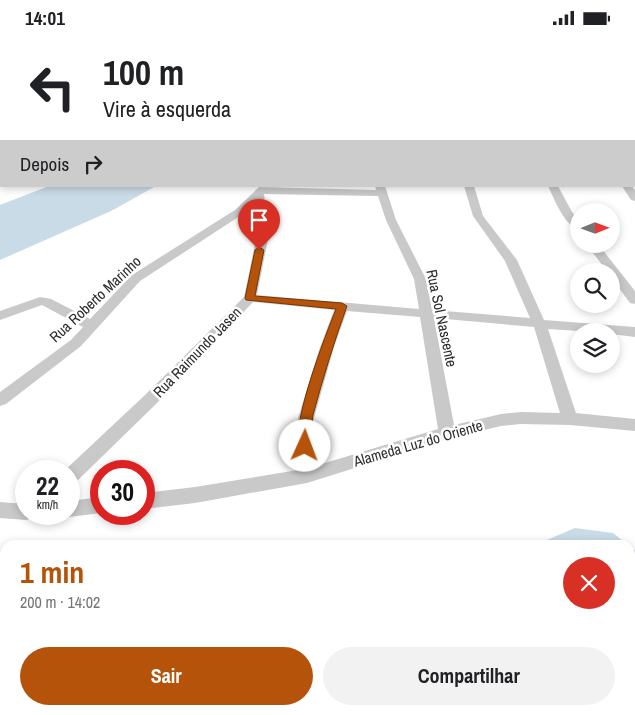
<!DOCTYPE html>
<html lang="pt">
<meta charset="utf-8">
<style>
body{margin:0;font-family:"Archivo Narrow",sans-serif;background:#f2f2f2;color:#202124;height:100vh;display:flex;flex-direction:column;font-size:19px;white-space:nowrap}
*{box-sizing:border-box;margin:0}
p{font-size:16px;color:#757577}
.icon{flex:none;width:28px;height:28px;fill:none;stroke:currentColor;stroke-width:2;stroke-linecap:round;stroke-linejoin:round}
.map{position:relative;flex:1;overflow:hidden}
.sheet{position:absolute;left:0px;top:505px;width:635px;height:175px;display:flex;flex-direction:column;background:#fff;border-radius:15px 15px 0 0;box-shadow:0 2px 8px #0003}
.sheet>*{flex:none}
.banner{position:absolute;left:0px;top:0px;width:635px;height:152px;box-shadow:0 2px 8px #0003;background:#fff;color:#202124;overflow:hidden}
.needle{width:32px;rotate:89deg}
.buttons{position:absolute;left:570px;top:168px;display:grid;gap:10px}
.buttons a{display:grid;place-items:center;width:50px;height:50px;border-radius:50%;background:#fff;box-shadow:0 2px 8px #0003;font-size:25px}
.speed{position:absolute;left:15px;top:425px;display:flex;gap:10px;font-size:25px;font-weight:700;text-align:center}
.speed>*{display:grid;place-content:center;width:65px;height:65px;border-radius:50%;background:#fff;box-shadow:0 2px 8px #0003;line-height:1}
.speed small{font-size:12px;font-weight:400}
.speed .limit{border:8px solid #d22;background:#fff;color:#111}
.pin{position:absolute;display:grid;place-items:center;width:42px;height:42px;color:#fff;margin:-51px -21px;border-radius:50% 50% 50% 0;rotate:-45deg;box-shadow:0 0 5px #0007}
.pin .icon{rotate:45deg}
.me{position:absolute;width:55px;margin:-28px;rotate:2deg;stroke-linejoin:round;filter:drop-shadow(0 0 4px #0008)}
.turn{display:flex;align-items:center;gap:18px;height:105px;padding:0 20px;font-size:22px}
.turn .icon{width:65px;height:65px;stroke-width:2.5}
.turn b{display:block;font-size:35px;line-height:42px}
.then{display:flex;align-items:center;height:48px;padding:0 20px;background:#0003;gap:10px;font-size:19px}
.round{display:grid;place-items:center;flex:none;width:52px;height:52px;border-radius:26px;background:#f2f2f2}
.summary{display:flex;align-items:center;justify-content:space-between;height:85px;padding:0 20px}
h1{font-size:30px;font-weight:800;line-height:38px;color:#b45309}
.action{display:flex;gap:10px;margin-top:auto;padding:10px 20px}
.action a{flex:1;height:58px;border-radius:30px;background:#b45309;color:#fff;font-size:20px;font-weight:800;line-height:58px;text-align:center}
.action a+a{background:#f2f2f2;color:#202124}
.status{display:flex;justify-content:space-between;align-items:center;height:35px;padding:0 25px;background:#fff;direction:ltr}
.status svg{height:14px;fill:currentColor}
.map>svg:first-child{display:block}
.water{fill:#c9dbe6}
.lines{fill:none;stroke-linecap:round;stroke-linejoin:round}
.minor{fill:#c9c9c9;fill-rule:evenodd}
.route{fill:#b45309;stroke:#753606}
.labels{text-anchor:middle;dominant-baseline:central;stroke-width:5;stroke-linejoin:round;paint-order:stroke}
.street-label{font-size:15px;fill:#2c2c2c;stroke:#fff}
</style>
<div class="status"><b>14:01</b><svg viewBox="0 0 49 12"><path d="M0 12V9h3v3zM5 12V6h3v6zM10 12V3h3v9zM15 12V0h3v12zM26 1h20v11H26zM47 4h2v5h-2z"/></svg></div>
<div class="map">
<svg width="635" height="680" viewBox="0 0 635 680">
<rect width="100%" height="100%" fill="#fff"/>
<!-- water -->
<g class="water">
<path d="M49,151H156L111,176L0,225V170Z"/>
<path d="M575,493L613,498L628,510H535Z"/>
<path d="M630,511L635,515V680H356L362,675H630Z"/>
</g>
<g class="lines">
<!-- minor -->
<g class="minor">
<path d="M157,0H168L169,1H156Z"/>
<path d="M340,0H362L363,1H341Z"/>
<path d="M392,0H444L391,1Z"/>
<rect x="0" y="2" width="1" height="4"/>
<rect x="634" y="23" width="1" height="4"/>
<path d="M1,81V87L0,88V82Z"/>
<rect x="634" y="119" width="1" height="6"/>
<path d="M375,151H385L396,185L426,244L432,275L530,283L505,226L473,181L464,151H474L483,181L517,225L544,285L635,292V302L611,299V296H579L548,294L576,378L635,384V396L570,390L521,389L501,391L447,404L307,448L195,468L144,474V458L195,452L298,435L296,396L298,383L320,312L334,275L253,267L157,368L75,448L69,450V436H64L145,360L244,262L257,199L255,168L243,179L140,246L81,311L6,369L0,371V357L71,305L83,292L42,270L0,285V276L40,262L51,264L90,284L132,240L235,175L259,152L376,155ZM264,159L378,161L386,185L414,244L419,274L257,260L269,199ZM347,276L420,282L438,394L315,431L312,396L314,383L334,312ZM434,283L534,292L560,378L521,377L501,379L454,390Z"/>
<path d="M548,151H558L572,177L579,185V195C565,191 554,164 548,151Z"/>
<path d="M622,151H632L635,155V166L631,165Z"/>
<path d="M586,209H598L635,256V269L630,268L611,242V236H607Z"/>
<path d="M101,462V478L69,482L62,479H69V466Z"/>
<path d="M0,467L26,469V479H34L33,483L26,485L0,483Z"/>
</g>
</g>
<!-- route -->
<path class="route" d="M259,212L264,215L255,261L342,268L347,271C334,307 323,343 313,380C311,390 314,407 310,415H300C289,393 326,299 336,274L246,265L245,263L255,215Z"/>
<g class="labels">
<!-- street labels -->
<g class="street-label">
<text transform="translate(95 264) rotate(-43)">Rua Roberto Marinho</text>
<text transform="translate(442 283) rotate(78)">Rua Sol Nascente</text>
<text transform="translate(197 317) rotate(-46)">Rua Raimundo Jasen</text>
<text transform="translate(418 408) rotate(-16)">Alameda Luz do Oriente</text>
</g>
</g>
</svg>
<div class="buttons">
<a><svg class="needle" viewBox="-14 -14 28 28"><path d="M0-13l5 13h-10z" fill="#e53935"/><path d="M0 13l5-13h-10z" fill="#757577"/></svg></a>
<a><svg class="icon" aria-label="search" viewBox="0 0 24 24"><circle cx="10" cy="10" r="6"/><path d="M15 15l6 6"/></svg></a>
<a><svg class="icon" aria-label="layers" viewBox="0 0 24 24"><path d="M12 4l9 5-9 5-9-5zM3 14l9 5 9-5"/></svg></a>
</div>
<div class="speed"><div>22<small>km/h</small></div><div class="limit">30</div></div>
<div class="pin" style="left:259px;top:215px;background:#d93025"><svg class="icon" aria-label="arrive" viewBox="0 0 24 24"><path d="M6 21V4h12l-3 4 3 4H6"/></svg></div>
<svg class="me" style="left:305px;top:411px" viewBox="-20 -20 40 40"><circle r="19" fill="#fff"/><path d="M0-13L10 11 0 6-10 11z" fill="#b45309"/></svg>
<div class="banner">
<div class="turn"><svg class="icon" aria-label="left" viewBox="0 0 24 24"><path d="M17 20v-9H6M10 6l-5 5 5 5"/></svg><div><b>100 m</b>Vire à esquerda</div></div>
<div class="then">Depois<svg class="icon" aria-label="right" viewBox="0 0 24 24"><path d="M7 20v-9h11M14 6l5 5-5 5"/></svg></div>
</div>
<section class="sheet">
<div class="summary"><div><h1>1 min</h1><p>200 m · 14:02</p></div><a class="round" style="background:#d93025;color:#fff"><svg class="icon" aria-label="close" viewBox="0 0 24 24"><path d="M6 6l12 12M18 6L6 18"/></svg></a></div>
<div class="action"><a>Sair</a><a>Compartilhar</a></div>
</section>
</div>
